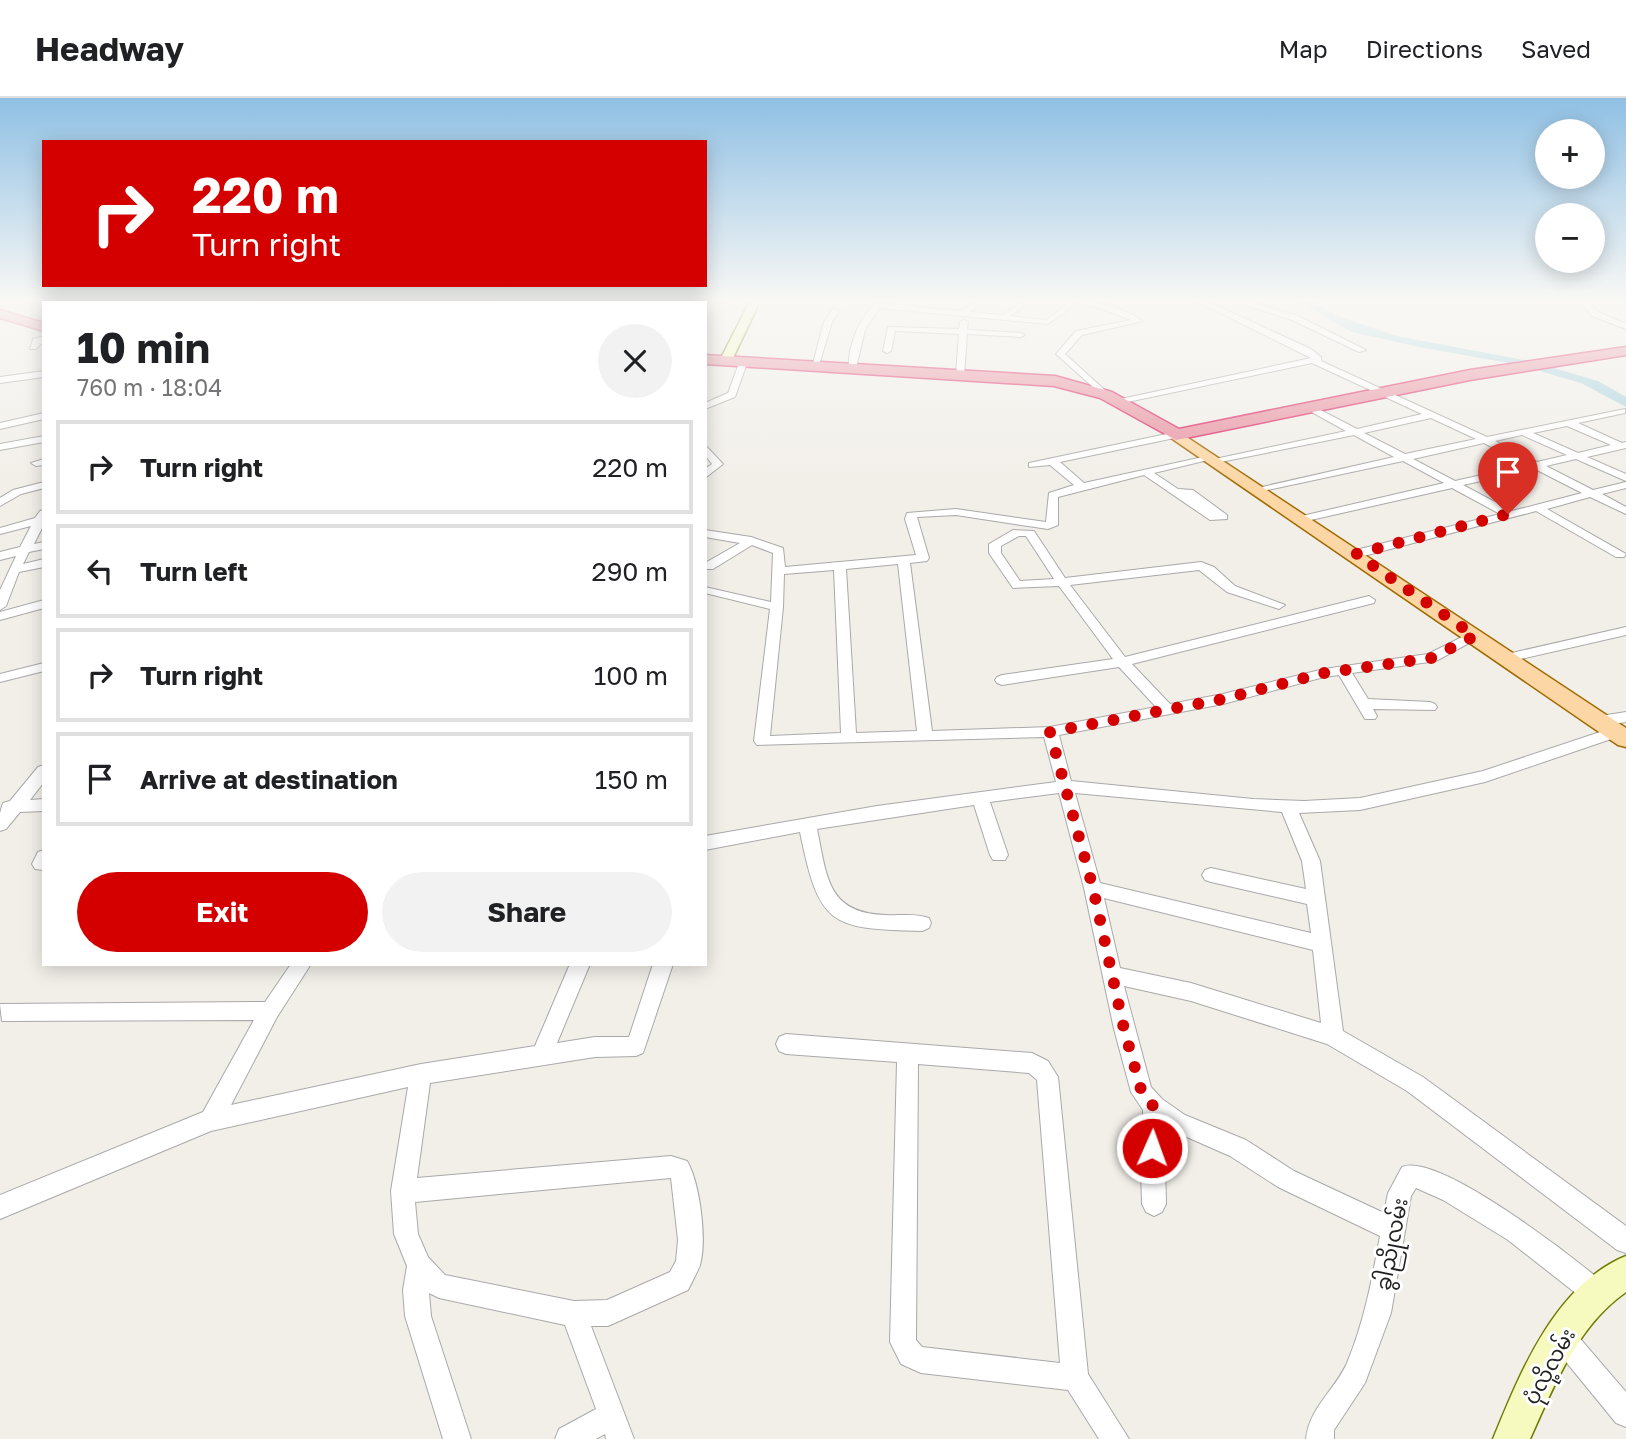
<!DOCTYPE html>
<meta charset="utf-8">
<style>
body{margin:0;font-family:"Golos Text","Noto Sans Myanmar",sans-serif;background:#f2f2f2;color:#202124;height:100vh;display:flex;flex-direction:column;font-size:26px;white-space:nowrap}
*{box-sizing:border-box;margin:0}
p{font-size:23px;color:#757577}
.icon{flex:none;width:38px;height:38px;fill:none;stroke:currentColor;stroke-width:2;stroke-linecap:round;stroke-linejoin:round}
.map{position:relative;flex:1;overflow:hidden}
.side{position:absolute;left:42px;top:203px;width:665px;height:665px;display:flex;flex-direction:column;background:#fff;border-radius:0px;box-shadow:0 4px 18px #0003}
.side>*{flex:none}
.hud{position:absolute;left:42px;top:42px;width:665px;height:147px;border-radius:0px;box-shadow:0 4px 18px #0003;background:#d40000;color:#fff;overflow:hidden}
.controls{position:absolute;left:1535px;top:21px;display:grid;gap:14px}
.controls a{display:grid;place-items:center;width:70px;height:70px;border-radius:50%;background:#fff;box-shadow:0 4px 18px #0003;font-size:35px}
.pin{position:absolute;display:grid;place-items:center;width:60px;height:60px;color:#fff;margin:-72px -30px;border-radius:50% 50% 50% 0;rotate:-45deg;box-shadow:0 0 7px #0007}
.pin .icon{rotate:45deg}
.me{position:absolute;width:77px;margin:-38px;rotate:2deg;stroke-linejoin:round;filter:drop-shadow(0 0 5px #0008)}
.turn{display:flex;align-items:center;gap:24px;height:147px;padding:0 35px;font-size:32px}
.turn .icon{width:91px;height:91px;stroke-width:2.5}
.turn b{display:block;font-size:49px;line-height:60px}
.round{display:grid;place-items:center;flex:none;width:74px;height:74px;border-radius:37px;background:#f2f2f2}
.summary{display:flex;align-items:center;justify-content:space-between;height:119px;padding:0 35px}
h1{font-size:42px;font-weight:700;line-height:52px}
.primary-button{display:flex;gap:14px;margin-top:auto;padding:14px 35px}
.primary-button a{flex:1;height:80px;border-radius:42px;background:#d40000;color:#fff;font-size:28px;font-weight:700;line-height:80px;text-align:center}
.primary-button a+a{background:#f2f2f2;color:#202124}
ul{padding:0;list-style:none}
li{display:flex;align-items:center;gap:21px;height:94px;margin:0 14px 10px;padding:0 21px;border:4px solid #e0e0e0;border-radius:0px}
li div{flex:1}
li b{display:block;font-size:26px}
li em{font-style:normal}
header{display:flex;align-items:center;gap:42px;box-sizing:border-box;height:98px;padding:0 35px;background:#fff;border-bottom:2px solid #e0e0e0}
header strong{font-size:33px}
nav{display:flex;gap:38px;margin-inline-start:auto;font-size:24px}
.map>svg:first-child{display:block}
.water{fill:#aad3df}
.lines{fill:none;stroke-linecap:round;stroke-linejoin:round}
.street-casing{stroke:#a9a9a9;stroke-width:2}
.secondary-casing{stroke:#707d05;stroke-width:3}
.primary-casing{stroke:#a06b00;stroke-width:3}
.highway-casing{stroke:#dc2a67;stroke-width:3}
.street{fill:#fff;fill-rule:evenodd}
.secondary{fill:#f7fabf;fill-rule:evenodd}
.primary{fill:#fcd6a4;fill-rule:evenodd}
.highway{fill:#e892a2;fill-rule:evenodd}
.route{stroke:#d40000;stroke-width:12;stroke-dasharray:0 21.6}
.labels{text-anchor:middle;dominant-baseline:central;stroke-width:6;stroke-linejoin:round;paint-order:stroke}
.near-street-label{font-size:21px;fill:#222;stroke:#fff}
</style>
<header>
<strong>Headway</strong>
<nav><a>Map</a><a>Directions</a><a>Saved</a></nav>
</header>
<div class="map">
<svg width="1626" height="1341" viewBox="0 0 1626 1341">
<rect width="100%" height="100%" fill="#f2efe9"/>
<!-- water -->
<g class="water">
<path d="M1293,201H1308L1338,218L1397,238L1534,264L1520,267L1419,249L1352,234Z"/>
<path d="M1547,268L1598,283L1626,299V309L1581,285L1533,271Z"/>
</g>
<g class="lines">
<!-- street casing -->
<g class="street-casing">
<g id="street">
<path d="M174,201H185L178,205H166Z"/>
<rect x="546" y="201" width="8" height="4"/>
<path d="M880,201H887L884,206L961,213L979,201H988L970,214L1002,217L1020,205L1023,209L1010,218L1046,222L1070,204L1064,201C1091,201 1120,208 1143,223L1082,237L1065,256L1107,294V298L1104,299L1056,256L1076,233L1131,222L1097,209L1077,205L1048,226L879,210L865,232L856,270L849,272C847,247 861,216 880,201Z"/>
<path d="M1192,201H1202L1311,251L1321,259V263L1487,339L1625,311V315L1578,325L1622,345L1626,344V350L1587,359L1626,376V383L1576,361L1546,368L1593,392L1626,384V390L1602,396L1626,409V416L1590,399L1547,411L1626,456L1624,459H1616L1536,413L1356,460L1352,459V453L1500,416L1452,390L1302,424L1296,421L1302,418L1444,385L1403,363L1258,394L1253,391L1394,359L1354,337L1211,366L1210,364L1215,361L1346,333L1308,312L1306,310L1311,307L1357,331L1422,316L1312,265L1118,306V302L1121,301L1311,260ZM1431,320L1476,341L1405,356L1364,335ZM1567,328L1611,347L1578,355L1533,335ZM1522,337L1567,357L1537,364L1495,343ZM1484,345L1526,367L1455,383L1413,361ZM1535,371L1582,395L1512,413L1463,387Z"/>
<path d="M1245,201H1254L1251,204L1298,218L1366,252L1359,254L1292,222L1242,206Z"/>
<path d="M1578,201H1586L1598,214L1626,226V231L1592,218Z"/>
<path d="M833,211L840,213L832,224L819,267L812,269L824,224Z"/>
<path d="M964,222L968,224L967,232L1021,235L1025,237L1021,239L967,236L964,277L960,280L956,277L959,236L895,233L891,253L887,255L883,253L888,229L959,231L960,224Z"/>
<path d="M44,238V243L36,251H30L33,241Z"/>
<path d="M742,265L746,268L735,299L705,311V305L728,295L738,268Z"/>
<path d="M44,273V279L0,285V279Z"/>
<path d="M44,315V321L0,331V325Z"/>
<path d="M1176,334L1179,335V339L1060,364L1084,385L1212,357V361L1154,375L1178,391L1193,392L1227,417V421L1210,422L1144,377L1058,399V427L1048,431L956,417L917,419L929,460L927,463L910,465L932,633L1050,629L1156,609L1119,569L1002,587L997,585L995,582L997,579L1002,577L1113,561L1059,488L1013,490L989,455V446L1013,432L1034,433L1065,480L1201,464L1214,469L1235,488L1285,507L1279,511L1227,494L1199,472L1070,487L1125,559L1369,498L1375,502L1374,505L1132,566L1170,606L1223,596L1324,571L1428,556L1470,535H1480L1482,538L1436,563L1352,575L1368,601L1430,604L1435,606L1437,609L1435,612L1373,611L1377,618L1375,621H1365L1339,577L1324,579L1223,606L1059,637L1071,683L1253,701L1304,703L1360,700L1483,673L1615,629L1623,634L1620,638L1485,684L1360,712L1299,715L1320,763L1343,933L1423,979L1626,1128V1155L1617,1152L1407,993L1327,946L1191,903L1124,888L1151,989L1162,1001L1185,1017L1246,1042L1294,1073L1384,1115L1388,1095L1402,1069C1439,1054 1574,1160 1605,1186L1609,1195L1605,1204L1596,1208L1587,1204L1508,1142L1443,1102L1416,1090L1411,1098L1391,1215L1365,1285L1334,1332V1341H1306C1309,1310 1335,1292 1347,1265C1364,1224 1372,1182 1380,1138L1278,1089L1230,1058L1164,1029L1166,1106L1162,1114L1154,1118L1146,1114L1142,1106L1141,1070L1143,1012L1131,994L1114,931L1084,790L1059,695L990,704L1008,757L1005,762H993L990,757L974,707L817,731C827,779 827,815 885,817C899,818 915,815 929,820L931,825L929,830L922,833C829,831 819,827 800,734L705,752V738L877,708L1056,684L1044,639L757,647L754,643L770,511L705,495V489L771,504L773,455L752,447L713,471H705V465L740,445L705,439V432L751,439L783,450L785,469L916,457L905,421L907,415L956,411L1046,424L1049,395L1074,387L1050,367L1029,369V365ZM1019,438H1026L1054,481L1020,483L1001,455V448ZM898,466L917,633L856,635L846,471ZM834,472L841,635L770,638L783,509L784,476ZM1075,695L1282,714L1302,763L1306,791L1211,770L1205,772L1202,777L1205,782L1211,784L1307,806L1311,835L1100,785ZM1104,800L1313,852L1321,925L1191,885L1120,870Z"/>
<path d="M44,338V344L0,352V346Z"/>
<path d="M705,347L723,366L705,380V371L712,366L705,357Z"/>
<path d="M44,361V367L36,368L31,365Z"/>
<path d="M44,384V390L21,396L0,408V400L13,392Z"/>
<path d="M44,412V426L34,446L44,444V451L29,454L23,466L44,461V469L19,474L6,508L0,512V492L16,458L0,462V454L20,449L31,428L0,436V430L35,420L40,413Z"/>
<path d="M44,502V510L0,522V514Z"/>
<path d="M1626,529V537L1507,564L1500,560L1507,556Z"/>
<path d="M44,565V573L0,584V576Z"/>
<path d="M1626,614V624L1600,628L1593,623L1600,618Z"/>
<path d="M44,667V684L30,702L44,701V713L20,714L6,731L0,733V715L3,705L10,703L38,669Z"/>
<path d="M44,752V772L35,771L32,766L38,754Z"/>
<path d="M291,866H311L277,919L231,1007L421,966L535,948L570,866H590L557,945L595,939H629L653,866H673L643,955L636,958L595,959L430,985L417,1080L671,1058L687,1063C700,1085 707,1142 700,1167C697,1175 692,1184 688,1192L608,1228H591L634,1341H606L605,1336L596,1341H555L559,1331L596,1311L565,1227L439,1200L429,1195L431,1218L471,1341H443L405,1218L403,1192L407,1168L394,1136L391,1093L408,989L211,1033L0,1121V1097L203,1014L254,922L2,923L0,906L265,904ZM671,1080L678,1142L676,1163L670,1174L607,1202L574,1203L445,1177L428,1159L418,1136L415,1104Z"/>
<path d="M786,936L1032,955L1048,963L1058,979L1088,1276L1129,1341H1099L1068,1292L921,1275L901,1266L890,1244L897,964L786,956L779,953L776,946L779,939ZM918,966L1029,975L1037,982L1060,1265L922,1249L916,1242Z"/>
<path d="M1562,1226L1571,1230L1626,1294V1329L1616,1325L1553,1248L1549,1239L1553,1230Z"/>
</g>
</g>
<!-- secondary casing -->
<g class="secondary-casing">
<g id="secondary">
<path d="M751,201H761L732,262L722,264L720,262Z"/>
<path d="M1626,1158V1194C1577,1228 1554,1288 1530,1341H1493C1520,1275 1555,1187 1626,1158Z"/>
</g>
</g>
<!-- primary casing -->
<g class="primary-casing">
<path id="primary" d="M1176,332L1626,630V649L1618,647L1171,340L1168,337L1171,334Z"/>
</g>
<!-- highway casing -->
<g class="highway-casing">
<g id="highway">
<path d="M0,212L44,225V233L0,220Z"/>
<path d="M1626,249V257L1470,282L1176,342L1100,300L1054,288L705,266V257L1055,278L1112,294L1179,331L1470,272Z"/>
</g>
</g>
<!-- street -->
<use href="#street" class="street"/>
<!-- secondary -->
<use href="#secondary" class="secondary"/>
<!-- primary -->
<use href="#primary" class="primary"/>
<!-- highway -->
<use href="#highway" class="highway"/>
</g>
<!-- sky -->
<linearGradient id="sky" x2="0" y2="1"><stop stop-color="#8fc0e4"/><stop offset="0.52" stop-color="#f9f8f5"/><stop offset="1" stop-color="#f9f8f5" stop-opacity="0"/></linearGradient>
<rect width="1626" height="389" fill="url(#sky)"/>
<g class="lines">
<!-- route -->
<path class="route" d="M1152,1050L1154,1009L1142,995L1124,931L1093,790L1050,634L1223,601L1324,575L1431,560L1475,538L1356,456L1508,416"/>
</g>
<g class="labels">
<!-- near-street labels -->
<g class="near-street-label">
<text transform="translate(1391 1146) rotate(-79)">ခွါညိုလမ်း</text>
<text transform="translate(1549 1268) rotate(-61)">ပုံလို့လမ်း</text>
</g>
</g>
</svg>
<div class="controls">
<a>+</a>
<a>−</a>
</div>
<div class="pin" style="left:1508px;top:416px;background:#d93025"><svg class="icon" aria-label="arrive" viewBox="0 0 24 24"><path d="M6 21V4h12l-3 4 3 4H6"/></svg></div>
<svg class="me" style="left:1152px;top:1050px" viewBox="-20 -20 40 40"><circle r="17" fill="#d40000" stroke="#fff" stroke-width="3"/><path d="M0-11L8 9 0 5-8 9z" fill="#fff"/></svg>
<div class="hud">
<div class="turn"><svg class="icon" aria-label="right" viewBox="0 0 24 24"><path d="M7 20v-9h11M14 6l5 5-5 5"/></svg><div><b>220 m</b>Turn right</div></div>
</div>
<section class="side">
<div class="summary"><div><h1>10 min</h1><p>760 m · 18:04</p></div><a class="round"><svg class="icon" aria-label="close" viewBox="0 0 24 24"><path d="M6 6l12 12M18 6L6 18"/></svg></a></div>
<ul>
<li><svg class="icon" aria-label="right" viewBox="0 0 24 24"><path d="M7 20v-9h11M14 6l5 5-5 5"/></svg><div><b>Turn right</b></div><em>220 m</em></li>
<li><svg class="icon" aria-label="left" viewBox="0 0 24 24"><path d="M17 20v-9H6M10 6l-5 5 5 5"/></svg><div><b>Turn left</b></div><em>290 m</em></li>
<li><svg class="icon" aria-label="right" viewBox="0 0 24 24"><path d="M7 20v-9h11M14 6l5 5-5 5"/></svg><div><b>Turn right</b></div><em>100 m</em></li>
<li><svg class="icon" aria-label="arrive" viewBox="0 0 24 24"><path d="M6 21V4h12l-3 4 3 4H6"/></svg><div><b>Arrive at destination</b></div><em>150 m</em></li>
</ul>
<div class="primary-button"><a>Exit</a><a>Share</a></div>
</section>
</div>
